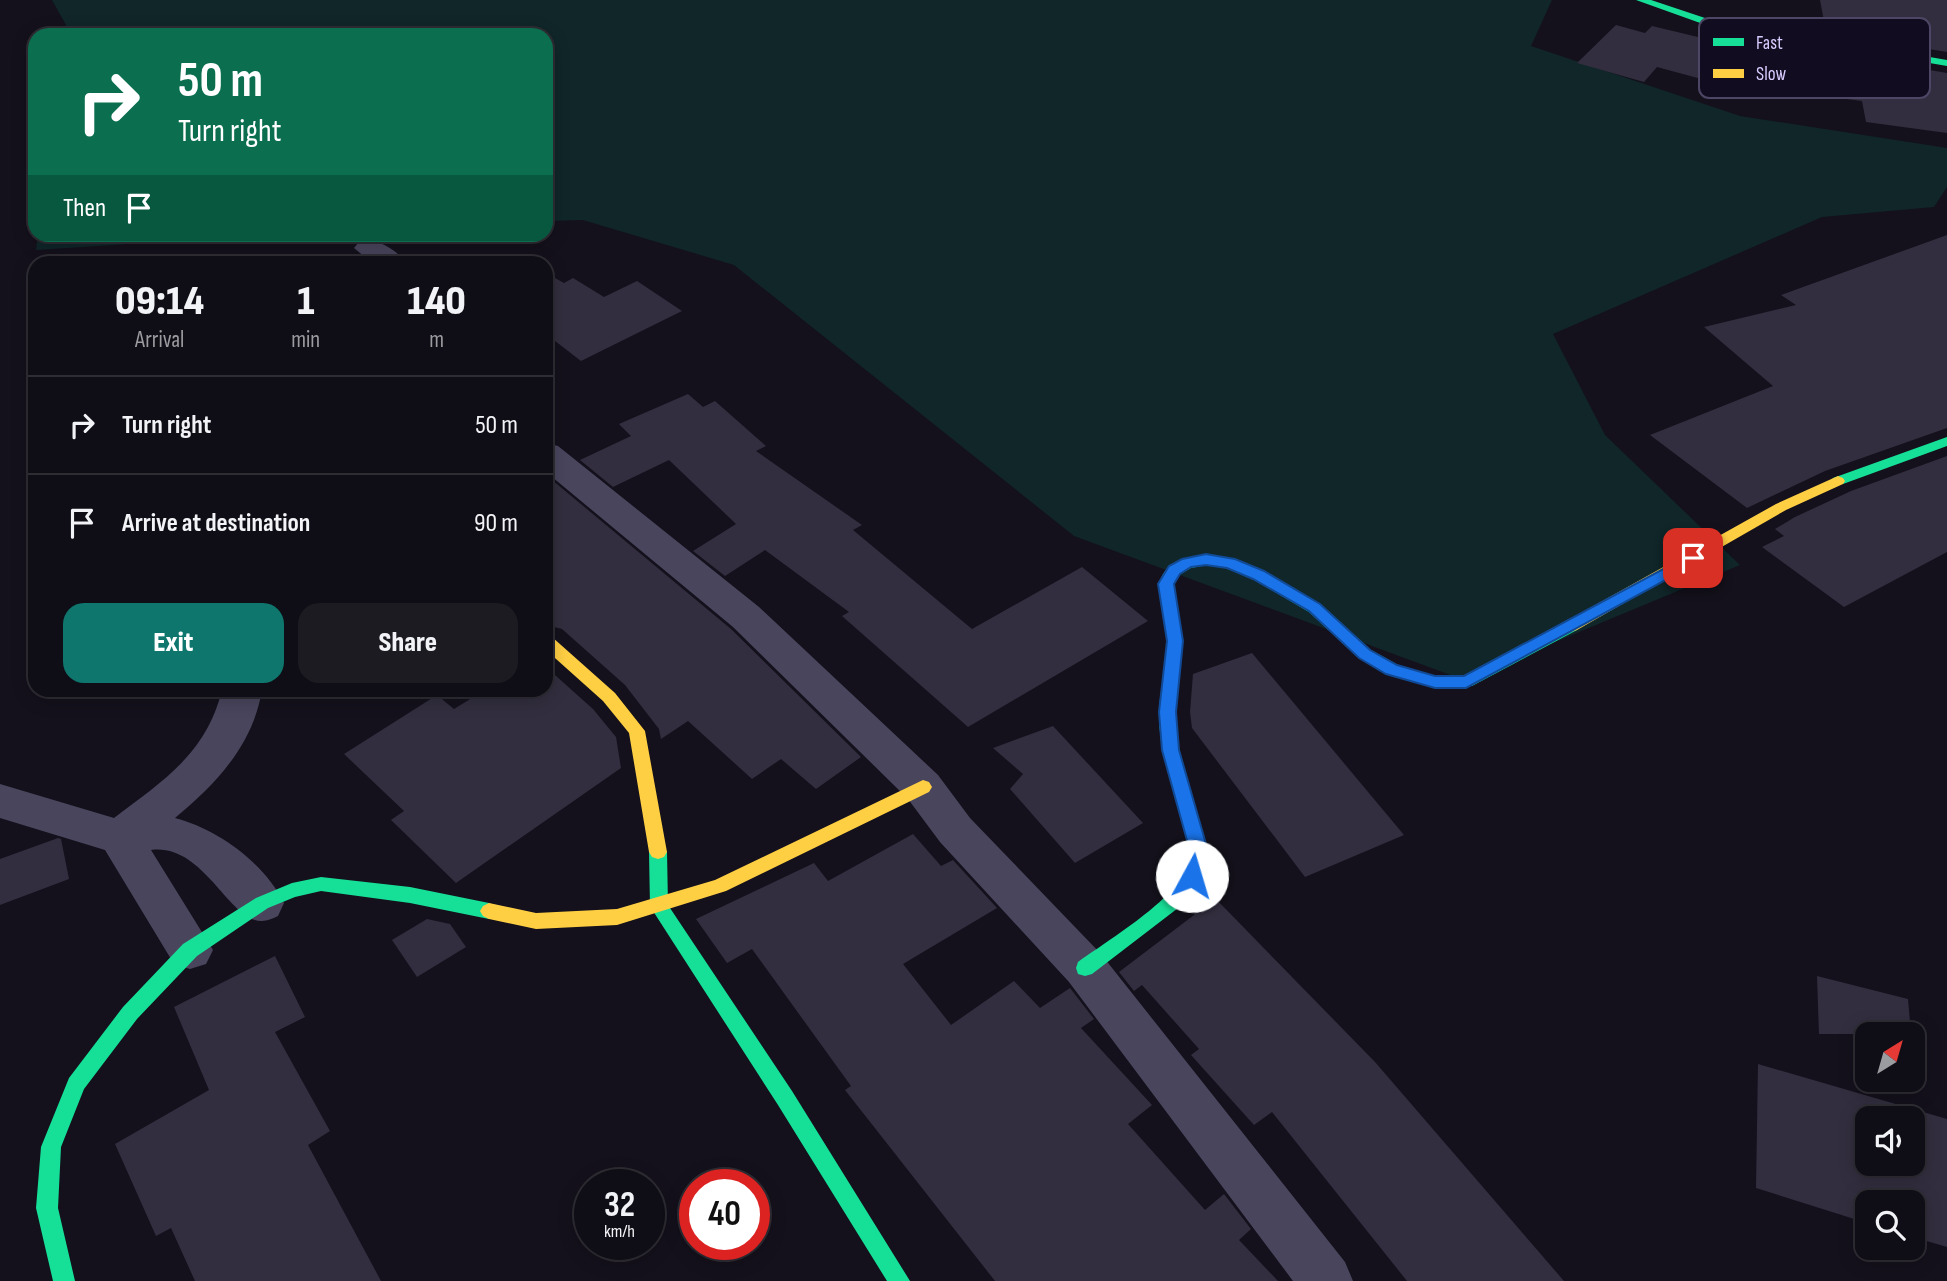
<!DOCTYPE html>
<style>
body{margin:0;font-family:"Sofia Sans Condensed",sans-serif;background:#1d1b22;color:#f1f3f6;height:100vh;display:flex;flex-direction:column;font-size:26px;white-space:nowrap}
*{box-sizing:border-box;margin:0}
p{font-size:23px;color:#9b9ca0}
.icon{flex:none;width:38px;height:38px;fill:none;stroke:currentColor;stroke-width:2;stroke-linecap:round;stroke-linejoin:round}
.map{position:relative;flex:1;overflow:hidden}
.sheet{position:absolute;left:28px;top:256px;width:525px;height:441px;display:flex;flex-direction:column;background:#0f0d15;border-radius:21px;box-shadow:0 4px 18px #0003,0 0 0 2px #2f2d34}
.sheet>*{flex:none}
.banner{position:absolute;left:28px;top:28px;width:525px;height:214px;border-radius:21px;box-shadow:0 4px 18px #0003,0 0 0 2px #2f2d34;background:#0b6e4f;color:#fff;overflow:hidden}
.needle{width:46px;rotate:37deg}
.controls{position:absolute;left:1855px;top:1022px;display:grid;gap:14px}
.controls a{display:grid;place-items:center;width:70px;height:70px;border-radius:14px;background:#0f0d15;box-shadow:0 4px 18px #0003,0 0 0 2px #2f2d34;font-size:35px}
.speed{position:absolute;left:574px;top:1169px;display:flex;gap:14px;font-size:35px;font-weight:700;text-align:center}
.speed>*{display:grid;place-content:center;width:91px;height:91px;border-radius:50%;background:#0f0d15;box-shadow:0 4px 18px #0003,0 0 0 2px #2f2d34;line-height:1}
.speed small{font-size:18px;font-weight:400}
.speed .limit{border:10px solid #d22;background:#fff;color:#111}
.pin{position:absolute;display:grid;place-items:center;width:60px;height:60px;color:#fff;margin:-30px;border-radius:14px;box-shadow:0 4px 10px #0006}
.me{position:absolute;width:77px;margin:-38px;rotate:6deg;stroke-linejoin:round;filter:drop-shadow(0 0 5px #0008)}
.turn{display:flex;align-items:center;gap:24px;height:147px;padding:0 35px;font-size:32px}
.turn .icon{width:91px;height:91px;stroke-width:2.5}
.turn b{display:block;font-size:49px;line-height:60px}
.then{display:flex;align-items:center;height:66px;padding:0 35px;background:#0003;gap:14px;font-size:26px}
.eta{display:flex;justify-content:space-evenly;align-items:center;height:119px;text-align:center}
.eta b{font-size:42px;font-weight:800;line-height:49px}
.primary-button{display:flex;gap:14px;margin-top:auto;padding:14px 35px}
.primary-button a{flex:1;height:80px;border-radius:21px;background:#0f766e;color:#fff;font-size:28px;font-weight:800;line-height:80px;text-align:center}
.primary-button a+a{background:#1d1b22;color:#f1f3f6}
ul{padding:0;list-style:none}
li{display:flex;align-items:center;gap:21px;height:98px;padding:0 35px;border-top:2px solid #2f2d34}
li div{flex:1}
li b{display:block;font-size:26px}
li em{font-style:normal}
.map>svg:first-child{display:block}
.green{fill:#102629}
.building{fill:#322e3f;fill-rule:evenodd}
.lines{fill:none;stroke-linecap:round;stroke-linejoin:round}
.street{fill:#49455d;fill-rule:evenodd}
.fast{fill:#16e098;fill-rule:evenodd}
.slow{fill:#ffcf43;fill-rule:evenodd}
.route{fill:#1a73e8;stroke:#114b97;stroke-width:2}
.key{fill:#120c21;stroke:#4d4664;stroke-width:2}
.key-label{font-size:19px;fill:#d8ccff}
</style>
<div class="map">
<svg width="1947" height="1281" viewBox="0 0 1947 1281">
<rect width="100%" height="100%" fill="#14111c"/>
<!-- green -->
<g class="green">
<path d="M52,0H1552L1531,46L1740,116L1947,148V187L1934,207L1822,217L1553,334L1605,435L1740,565L1464,680L1074,536L734,265L583,220L546,221V35H65L66,25Z"/>
<path d="M38,235V234L268,235L36,250Z"/>
</g>
<!-- building -->
<g class="building">
<path d="M1820,0H1947V52L1826,32Z"/>
<path d="M1616,25L1645,33L1652,26L1769,54L1742,90L1657,67L1644,82L1577,63Z"/>
<path d="M1830,53L1947,73V133L1866,122L1862,101L1839,98Z"/>
<path d="M1947,235V428L1825,471L1747,508L1650,435L1773,386L1704,327L1796,305L1781,295Z"/>
<path d="M546,273L564,283L573,278L604,297L637,281L682,311L581,361L546,334Z"/>
<path d="M688,394L703,407L715,401L766,446L756,451L862,525L853,530L972,629L1082,567L1148,621L968,727L842,616L849,612L765,550L725,576L693,551L736,524L669,460L613,487L580,460L631,436L619,424Z"/>
<path d="M1947,456V552L1844,607L1762,547L1784,536L1775,529L1795,517L1851,491Z"/>
<path d="M546,475L731,629L861,757L816,789L781,759L752,779L688,721L661,739L659,729L625,685L562,629L546,625Z"/>
<path d="M1252,653L1404,835L1305,877L1192,728L1190,712L1193,674Z"/>
<path d="M546,667L593,709L616,737L621,768L456,883L391,820L404,811L344,754L437,695L454,709L485,690H546Z"/>
<path d="M1053,726L1143,823L1075,863L1010,789L1023,774L993,748Z"/>
<path d="M913,834L941,866L953,860L997,908L903,964L951,1025L1014,981L1040,1008L1070,988L1094,1019L1081,1028L1152,1105L1128,1124L1205,1210L1224,1194L1251,1229L1239,1240L1278,1281H995L845,1090L851,1086L752,949L727,963L696,919L814,863L828,881Z"/>
<path d="M58,838L61,839L69,879L0,905V859Z"/>
<path d="M1207,893L1213,899L1215,898L1375,1062L1564,1281H1407L1272,1112L1254,1125L1191,1055L1199,1049L1142,985L1134,991L1119,972L1194,915Z"/>
<path d="M427,919L450,924L466,947L417,977L392,940Z"/>
<path d="M275,956L305,1017L275,1032L330,1131L308,1145L381,1281H195L171,1228L156,1236L115,1144L209,1090L174,1007Z"/>
<path d="M1817,976L1908,999L1911,1034H1819Z"/>
<path d="M1758,1064L1947,1119V1247L1913,1237V1202H1867V1223L1756,1188ZM1867,1118H1913V1164H1867Z"/>
</g>
<g class="lines">
<!-- street -->
<g class="street">
<path d="M369,239C382,243 397,250 405,262H371L354,248L359,242Z"/>
<path d="M546,443L558,446L759,607L938,775L970,818L1101,954L1345,1262L1353,1281H1293L1069,982L940,842L908,799L733,627L546,472Z"/>
<path d="M222,690H262C253,745 216,784 175,818C218,829 264,863 284,903L278,916C274,918 267,921 262,921C229,922 204,843 151,850L213,950L206,964L190,969L174,964L105,850L0,818V784L114,818C164,780 206,754 222,690Z"/>
</g>
<!-- fast -->
<g class="fast">
<path d="M1636,0H1651L1705,18L1947,60V66L1703,24Z"/>
<path d="M1947,437V446L1843,484H1833L1831,481L1833,478Z"/>
<path d="M1206,555L1234,559L1263,571L1319,604L1371,650L1398,665L1435,676H1464L1565,622L1571,620L1579,626L1577,630L1472,686L1435,688L1386,673L1359,658L1309,612L1253,579L1227,568L1206,565L1191,568L1180,574L1174,584L1183,641L1175,712L1179,750L1206,844L1201,876L1182,905L1092,974L1085,976L1078,974L1076,968L1078,962C1103,944 1174,900 1183,873C1190,855 1187,838 1182,821C1172,785 1158,748 1159,711C1160,688 1167,665 1167,641C1167,593 1136,566 1206,555Z"/>
<path d="M658,845L664,847L667,852L668,905L792,1091L910,1281H887L778,1105L653,911L650,906L649,852L652,847Z"/>
<path d="M321,877L410,887L489,903L495,906L498,911L495,916L489,919L410,903L321,891L295,897L268,908L197,956L137,1019L84,1089L61,1147L58,1208L75,1281H53L36,1208L41,1147L69,1078L123,1007L183,944L256,898L292,883Z"/>
</g>
<!-- slow -->
<g class="slow">
<path d="M1838,476L1843,478L1845,481L1843,484L1786,510L1577,630L1571,632L1563,626L1565,622L1776,504Z"/>
<path d="M546,635L552,637L615,693L645,731L667,852L664,857L658,859L652,857L649,852L629,733L603,701L546,650Z"/>
<path d="M923,780L929,782L932,787L929,792L726,891L617,925L536,929L489,919L483,916L480,911L483,906L489,903L536,913L617,909L715,880Z"/>
</g>
</g>
<!-- route -->
<path class="route" d="M1693,553L1701,558L1699,562L1466,688H1435L1386,674L1359,658L1309,611L1253,579L1227,568L1206,565L1191,567L1180,574L1174,584L1183,641L1176,712L1179,750L1206,844L1199,881L1192,883L1186,881L1183,876L1188,844L1162,750L1159,712L1167,641L1158,584L1169,566L1182,559L1206,554L1235,559L1264,571L1320,604L1370,650L1397,665L1435,676H1464Z"/>
<!-- legend -->
<rect x="1699" y="18" width="231" height="80" rx="10" class="key"/>
<rect x="1713" y="38" width="31" height="8" fill="#16e098"/>
<rect x="1713" y="69" width="31" height="9" fill="#ffcf43"/>
<g class="key-label">
<text x="1756" y="49">Fast</text>
<text x="1756" y="80">Slow</text>
</g>
</svg>
<div class="controls">
<a><svg class="needle" viewBox="-14 -14 28 28"><path d="M0-13l5 13h-10z" fill="#e53935"/><path d="M0 13l5-13h-10z" fill="#9b9ca0"/></svg></a>
<a><svg class="icon" aria-label="sound" viewBox="0 0 24 24"><path d="M4 9h4l5-4v14l-5-4H4zM17 9q2 3 0 6"/></svg></a>
<a><svg class="icon" aria-label="search" viewBox="0 0 24 24"><circle cx="10" cy="10" r="6"/><path d="M15 15l6 6"/></svg></a>
</div>
<div class="speed"><div>32<small>km/h</small></div><div class="limit">40</div></div>
<div class="pin" style="left:1693px;top:558px;background:#d93025"><svg class="icon" aria-label="arrive" viewBox="0 0 24 24"><path d="M6 21V4h12l-3 4 3 4H6"/></svg></div>
<svg class="me" style="left:1192px;top:876px" viewBox="-20 -20 40 40"><circle r="19" fill="#fff"/><path d="M0-13L10 11 0 6-10 11z" fill="#1a73e8"/></svg>
<div class="banner">
<div class="turn"><svg class="icon" aria-label="right" viewBox="0 0 24 24"><path d="M7 20v-9h11M14 6l5 5-5 5"/></svg><div><b>50 m</b>Turn right</div></div>
<div class="then">Then<svg class="icon" aria-label="arrive" viewBox="0 0 24 24"><path d="M6 21V4h12l-3 4 3 4H6"/></svg></div>
</div>
<section class="sheet">
<div class="eta">
<div><b>09:14</b><p>Arrival</p></div>
<div><b>1</b><p>min</p></div>
<div><b>140</b><p>m</p></div>
</div>
<ul>
<li><svg class="icon" aria-label="right" viewBox="0 0 24 24"><path d="M7 20v-9h11M14 6l5 5-5 5"/></svg><div><b>Turn right</b></div><em>50 m</em></li>
<li><svg class="icon" aria-label="arrive" viewBox="0 0 24 24"><path d="M6 21V4h12l-3 4 3 4H6"/></svg><div><b>Arrive at destination</b></div><em>90 m</em></li>
</ul>
<div class="primary-button"><a>Exit</a><a>Share</a></div>
</section>
</div>
